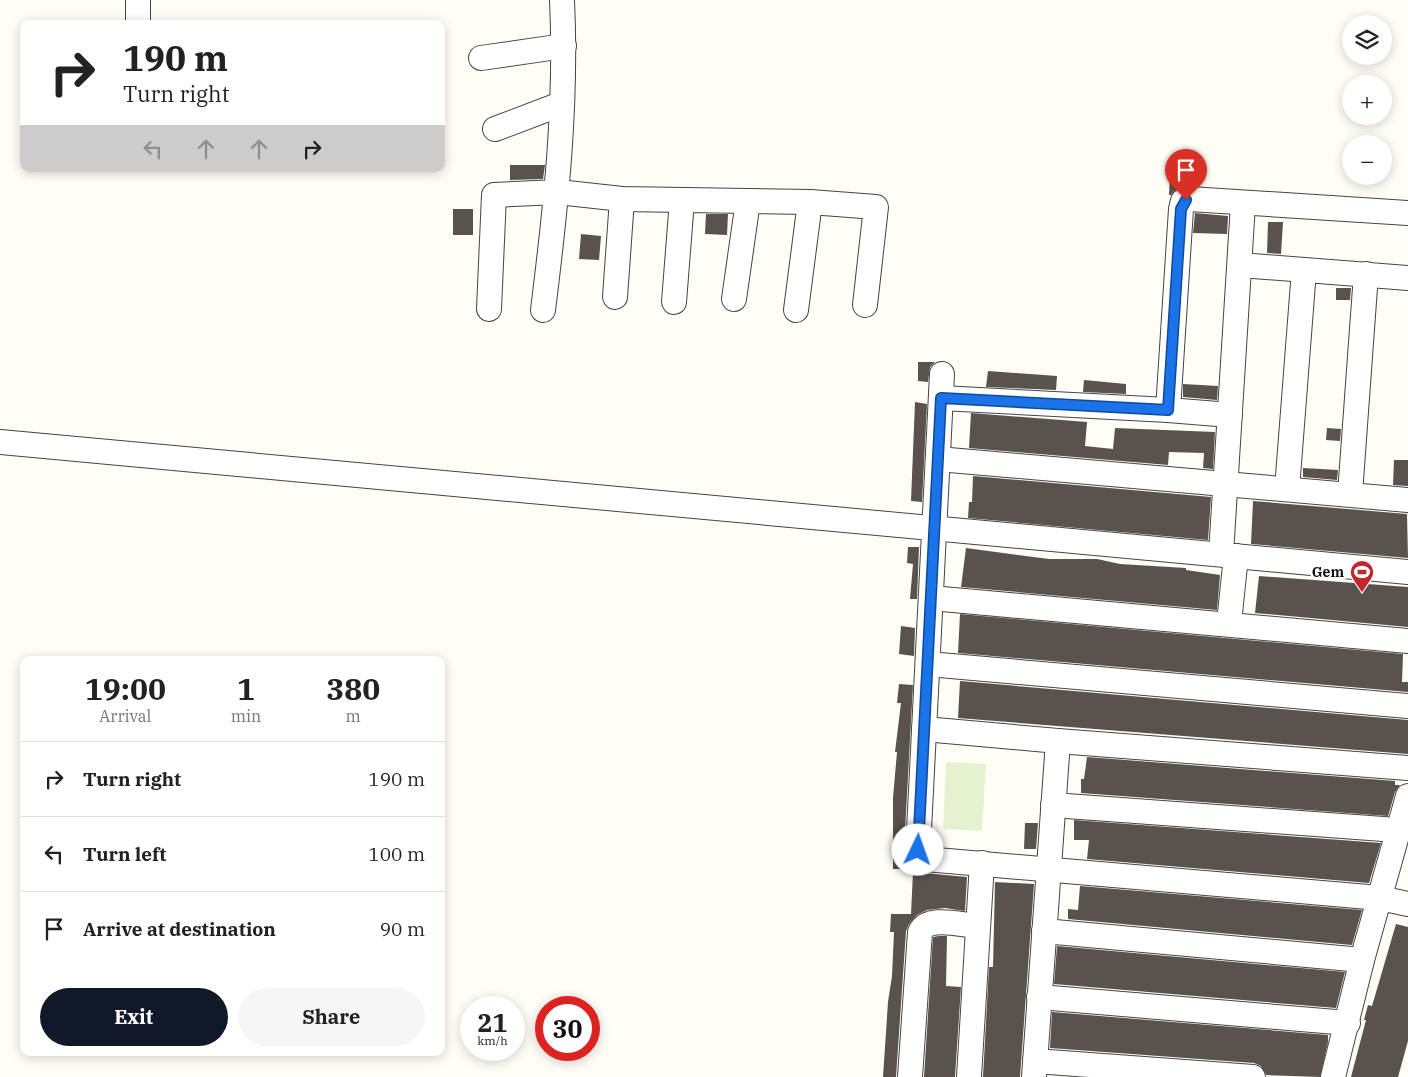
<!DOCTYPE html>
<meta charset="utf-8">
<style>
body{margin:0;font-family:"IBM Plex Serif",serif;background:#f6f6f6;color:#222;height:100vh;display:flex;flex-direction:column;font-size:19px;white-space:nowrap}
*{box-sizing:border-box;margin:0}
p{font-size:16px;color:#767676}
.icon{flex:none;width:28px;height:28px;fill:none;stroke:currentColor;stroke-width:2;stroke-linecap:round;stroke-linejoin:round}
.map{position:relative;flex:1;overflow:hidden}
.details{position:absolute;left:20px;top:656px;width:425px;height:400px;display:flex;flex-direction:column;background:#fff;border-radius:10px;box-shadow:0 2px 12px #0003}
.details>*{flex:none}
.top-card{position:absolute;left:20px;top:20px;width:425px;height:152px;border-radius:10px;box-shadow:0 2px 12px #0003;background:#fff;color:#222;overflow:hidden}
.tools{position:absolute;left:1342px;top:15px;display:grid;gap:10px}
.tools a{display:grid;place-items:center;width:50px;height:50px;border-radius:50%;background:#fff;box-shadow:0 2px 12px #0003;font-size:25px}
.speed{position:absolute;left:460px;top:996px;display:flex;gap:10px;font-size:25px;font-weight:700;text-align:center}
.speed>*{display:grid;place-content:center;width:65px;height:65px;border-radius:50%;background:#fff;box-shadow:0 2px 12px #0003;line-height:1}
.speed small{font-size:12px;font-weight:400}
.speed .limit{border:8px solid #d22;background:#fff;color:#111}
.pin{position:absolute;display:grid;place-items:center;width:42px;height:42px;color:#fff;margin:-51px -21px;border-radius:50% 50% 50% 0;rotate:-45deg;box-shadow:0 0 5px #0007}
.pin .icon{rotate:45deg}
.me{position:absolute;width:55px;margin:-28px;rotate:3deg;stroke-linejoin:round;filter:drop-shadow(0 0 4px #0008)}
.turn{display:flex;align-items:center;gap:18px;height:105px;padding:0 20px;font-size:22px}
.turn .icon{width:65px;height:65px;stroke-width:2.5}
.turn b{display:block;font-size:35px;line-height:42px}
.lanes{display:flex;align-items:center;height:48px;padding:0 20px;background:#0003;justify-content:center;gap:25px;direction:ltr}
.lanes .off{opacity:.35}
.eta{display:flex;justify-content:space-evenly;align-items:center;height:85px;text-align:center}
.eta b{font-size:30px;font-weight:700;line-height:35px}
.primary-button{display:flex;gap:10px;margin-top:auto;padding:10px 20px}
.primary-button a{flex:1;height:58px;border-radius:30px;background:#111827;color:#fff;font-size:20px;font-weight:700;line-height:58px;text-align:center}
.primary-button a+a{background:#f6f6f6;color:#222}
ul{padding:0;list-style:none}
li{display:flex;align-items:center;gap:15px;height:75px;padding:0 20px;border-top:1px solid #e0e0e0}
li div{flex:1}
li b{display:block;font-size:19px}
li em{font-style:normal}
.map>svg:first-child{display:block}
.pitch{fill:#e6f2cf}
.building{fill:#5a524d}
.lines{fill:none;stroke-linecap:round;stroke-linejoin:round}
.minor-casing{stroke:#444;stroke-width:26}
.minor{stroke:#fff;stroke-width:24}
.route-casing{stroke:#114b97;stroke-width:12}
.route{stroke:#1a73e8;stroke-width:9}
.labels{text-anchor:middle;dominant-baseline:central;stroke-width:5;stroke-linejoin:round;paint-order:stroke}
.poi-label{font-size:14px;font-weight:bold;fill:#111;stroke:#fff;text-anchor:end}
</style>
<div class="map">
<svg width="1408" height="1077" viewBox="0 0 1408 1077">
<rect width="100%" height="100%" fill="#fffdf5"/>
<!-- pitch -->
<path class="pitch" d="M946,762L986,764L982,831L943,829Z"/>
<!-- building -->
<g class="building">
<path d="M510,165H545L543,179L510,180Z"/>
<path d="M1170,174L1188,175L1187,186L1174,191L1171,195H1169Z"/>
<rect x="453" y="209" width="20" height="26"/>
<path d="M1195,213L1228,216L1227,234L1193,233Z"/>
<path d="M706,214H728L727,235L705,234Z"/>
<path d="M1268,222H1283L1281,254L1267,253Z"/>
<path d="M581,234L601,236L599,260L579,259Z"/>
<path d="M1336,288H1351L1350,300H1336Z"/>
<path d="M918,362H935L930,367L928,382L918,381Z"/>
<path d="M988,371L1057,376L1056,390L986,387Z"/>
<path d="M1084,380L1126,384V394L1083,392Z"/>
<path d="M1183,384L1218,386L1217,400L1183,397Z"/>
<path d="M915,402L927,404L922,502L911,501Z"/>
<path d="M971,413L1087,422L1085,446L1113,449L1115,428L1215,432L1213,469L1203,468L1204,453L1169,452L1168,465L969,448Z"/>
<path d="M1327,428L1341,429L1340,441L1326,440Z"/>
<path d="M1394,460H1408V486L1393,485Z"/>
<path d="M1303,468L1338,470L1337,480L1303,477Z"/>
<path d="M973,476L1211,497L1208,540L968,518L969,502H972Z"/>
<path d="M1253,501L1407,514L1408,558L1251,544Z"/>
<path d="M908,547H919L917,599H910L913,564L907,563Z"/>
<path d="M966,548L1049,559H1097L1120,564L1186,568V570L1220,575L1217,610L961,587Z"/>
<path d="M1259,576L1408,587V627L1255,613Z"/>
<path d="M960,614L1403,654L1402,682H1408V692L958,653Z"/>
<path d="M901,626L915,628L914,656L899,654Z"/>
<path d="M960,681L1408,720V754L958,718Z"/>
<path d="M899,684L913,685L904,849L914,869H893V798L897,752H895L901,703H897Z"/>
<path d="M1087,757L1395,781V785H1400L1395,792L1388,816L1081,793V779H1084Z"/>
<path d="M1074,820L1381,843L1369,883L1087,859L1089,840H1074Z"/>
<path d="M1025,823H1038L1036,849H1024Z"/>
<path d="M913,872L967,877L965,911L945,908L927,910L917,915L909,924L906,931L896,1077H883L888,1002L892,976L894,932H890L891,914H911Z"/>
<path d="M995,882L1034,884L1020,1077H983L989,967H993Z"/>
<path d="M1080,886L1362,910L1352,945L1068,919V909L1078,910Z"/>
<path d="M1396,924L1408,927V1041L1398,1077H1351L1366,1020H1364L1368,1005L1372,1006Z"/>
<path d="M939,936H947L946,986L961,987L955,1077H924L933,937Z"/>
<path d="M1057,946L1345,972L1336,1008L1054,984Z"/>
<path d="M1052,1012L1328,1035V1042L1320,1077L1266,1075L1261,1066L1254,1063L1050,1048Z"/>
</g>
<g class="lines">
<!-- minor casing -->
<g class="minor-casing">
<g id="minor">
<path d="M138,0V24"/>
<path d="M481,58L564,46"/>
<path d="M495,129L561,104"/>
<path d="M1240,265L1408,278"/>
<path d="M615,297L622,199"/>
<path d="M734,299L748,201"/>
<path d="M674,302L682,200"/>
<path d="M489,309L494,195L558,192L622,199L810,202L876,207L865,305"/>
<path d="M543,310C556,206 567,104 562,0"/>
<path d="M796,310L810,202"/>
<path d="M942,374L918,850L925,859L1380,898L1408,904"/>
<path d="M941,398L1168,410L1230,415"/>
<path d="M1168,410L1181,209L1183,201L1190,199L1408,213"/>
<path d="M0,442L1408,572"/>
<path d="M938,459L1408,500"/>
<path d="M1287,489L1304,270"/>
<path d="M1350,494L1366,274"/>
<path d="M1221,554L1243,204"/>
<path d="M931,598L1408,641"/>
<path d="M1229,623L1236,556"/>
<path d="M928,664L1408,706"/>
<path d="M924,729L1058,741L1408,768"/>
<path d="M1053,805L1397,830"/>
<path d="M1044,931L1362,960"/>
<path d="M1039,997L1348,1023"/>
<path d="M1035,1061L1253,1077"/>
<path d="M910,1077L920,932C928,915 961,925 977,926"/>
<path d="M969,1077L982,863"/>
<path d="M1034,1077L1058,741"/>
<path d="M1333,1077L1362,960L1408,796"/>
</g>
</g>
<!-- minor -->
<use href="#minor" class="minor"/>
</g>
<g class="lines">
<!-- route casing -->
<g class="route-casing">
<path id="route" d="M918,850L941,398L1168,410L1181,209L1186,200"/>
</g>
<!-- route -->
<use href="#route" class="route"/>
</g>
<!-- icons -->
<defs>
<g id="stadium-pin" transform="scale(1.25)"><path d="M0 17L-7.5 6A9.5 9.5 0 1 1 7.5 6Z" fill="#c4262e" stroke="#fff"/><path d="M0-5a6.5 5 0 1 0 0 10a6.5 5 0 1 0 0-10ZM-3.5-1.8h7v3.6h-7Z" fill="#fff"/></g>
</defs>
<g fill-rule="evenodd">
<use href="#stadium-pin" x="1362" y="572"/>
</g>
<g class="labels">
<!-- poi labels -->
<g class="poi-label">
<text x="1344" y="572">Gem</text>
</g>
</g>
</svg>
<div class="tools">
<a><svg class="icon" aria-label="layers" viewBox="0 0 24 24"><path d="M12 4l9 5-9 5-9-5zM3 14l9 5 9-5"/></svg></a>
<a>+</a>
<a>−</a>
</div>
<div class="speed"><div>21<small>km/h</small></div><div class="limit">30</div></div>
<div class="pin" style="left:1186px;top:200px;background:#d93025"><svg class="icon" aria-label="arrive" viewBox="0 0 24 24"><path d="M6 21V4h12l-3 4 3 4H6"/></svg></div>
<svg class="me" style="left:918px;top:850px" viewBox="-20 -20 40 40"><circle r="19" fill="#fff"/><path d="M0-13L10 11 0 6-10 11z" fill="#1a73e8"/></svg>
<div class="top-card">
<div class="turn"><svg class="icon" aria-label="right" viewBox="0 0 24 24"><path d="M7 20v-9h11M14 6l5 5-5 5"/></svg><div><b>190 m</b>Turn right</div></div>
<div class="lanes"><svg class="icon off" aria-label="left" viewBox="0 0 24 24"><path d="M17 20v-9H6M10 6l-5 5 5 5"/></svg><svg class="icon off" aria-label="ahead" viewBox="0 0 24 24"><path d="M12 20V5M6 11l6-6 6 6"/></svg><svg class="icon off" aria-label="ahead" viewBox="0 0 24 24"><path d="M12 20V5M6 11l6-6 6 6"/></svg><svg class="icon" aria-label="right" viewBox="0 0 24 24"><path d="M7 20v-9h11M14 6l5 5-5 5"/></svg></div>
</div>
<section class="details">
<div class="eta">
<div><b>19:00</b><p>Arrival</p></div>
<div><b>1</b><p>min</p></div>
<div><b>380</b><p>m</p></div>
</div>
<ul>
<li><svg class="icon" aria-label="right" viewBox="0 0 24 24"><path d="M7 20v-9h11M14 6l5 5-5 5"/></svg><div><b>Turn right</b></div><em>190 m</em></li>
<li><svg class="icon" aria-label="left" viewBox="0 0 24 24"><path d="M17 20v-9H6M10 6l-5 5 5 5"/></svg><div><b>Turn left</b></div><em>100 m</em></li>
<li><svg class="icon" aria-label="arrive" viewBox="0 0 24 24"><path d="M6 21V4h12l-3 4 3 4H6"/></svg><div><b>Arrive at destination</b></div><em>90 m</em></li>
</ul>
<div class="primary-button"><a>Exit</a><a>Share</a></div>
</section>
</div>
